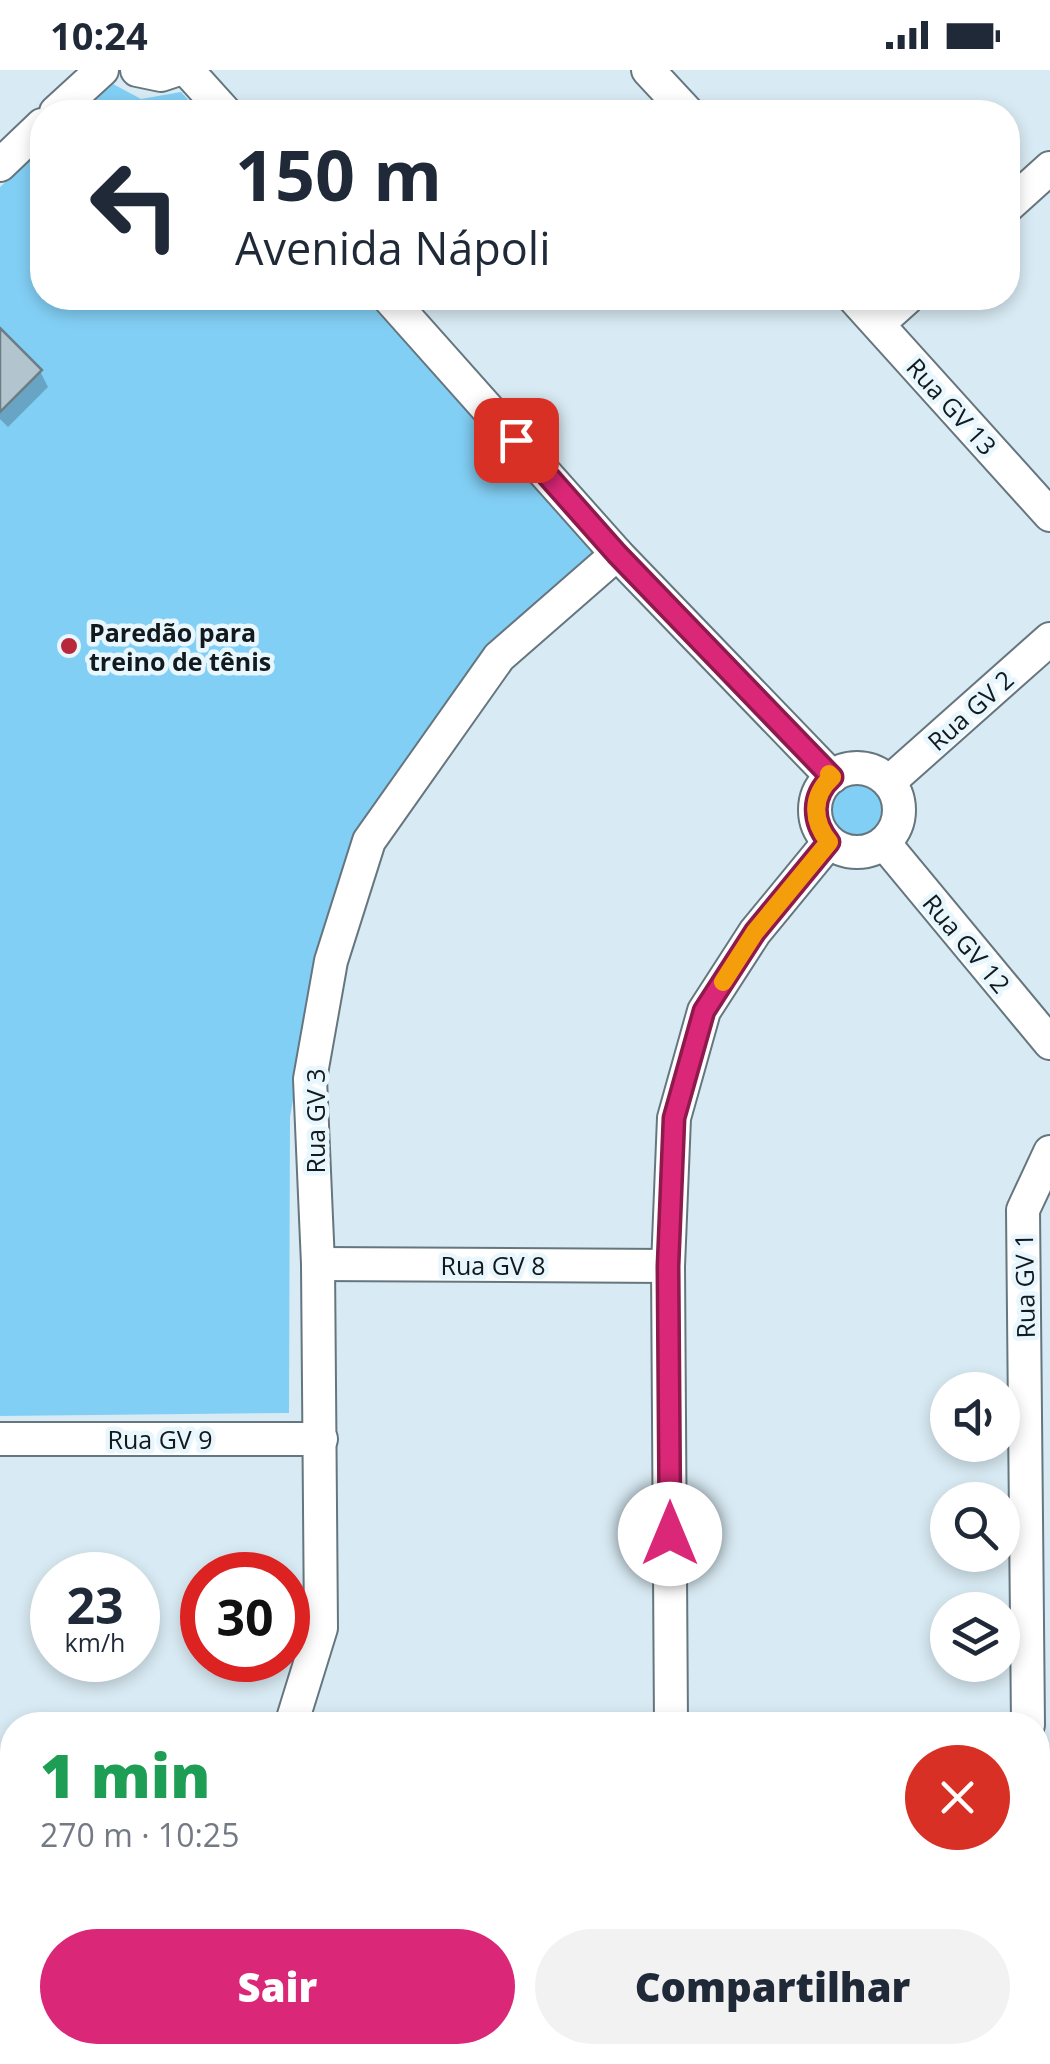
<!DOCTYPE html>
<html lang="pt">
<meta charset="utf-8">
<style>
body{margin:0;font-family:"Open Sans",sans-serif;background:#f2f2f3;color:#1f2937;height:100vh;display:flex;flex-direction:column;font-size:38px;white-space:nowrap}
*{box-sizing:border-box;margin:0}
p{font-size:32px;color:#747a83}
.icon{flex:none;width:55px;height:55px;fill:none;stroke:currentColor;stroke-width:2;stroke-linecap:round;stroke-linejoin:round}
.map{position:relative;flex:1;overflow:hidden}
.details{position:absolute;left:0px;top:1642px;width:1050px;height:352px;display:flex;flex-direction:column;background:#fff;border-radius:40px 40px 0 0;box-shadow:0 5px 15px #0003}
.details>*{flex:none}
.top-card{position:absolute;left:30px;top:30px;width:990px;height:210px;border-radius:40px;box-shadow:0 5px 15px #0003;background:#fff;color:#1f2937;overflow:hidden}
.buttons{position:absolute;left:930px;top:1302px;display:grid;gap:20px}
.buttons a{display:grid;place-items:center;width:90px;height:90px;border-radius:50%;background:#fff;box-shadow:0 5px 15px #0003;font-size:50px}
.speed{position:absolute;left:30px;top:1482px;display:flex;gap:20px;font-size:50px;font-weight:700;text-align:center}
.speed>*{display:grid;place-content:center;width:130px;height:130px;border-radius:50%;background:#fff;box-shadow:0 5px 15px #0003;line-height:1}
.speed small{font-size:25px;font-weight:400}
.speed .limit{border:15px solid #d22;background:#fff;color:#111}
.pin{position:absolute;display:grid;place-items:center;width:85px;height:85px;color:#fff;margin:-42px;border-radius:20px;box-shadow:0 5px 15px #0006}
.me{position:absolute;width:110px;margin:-55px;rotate:0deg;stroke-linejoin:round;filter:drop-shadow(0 0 8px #0008)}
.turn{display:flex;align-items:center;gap:35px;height:210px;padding:0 40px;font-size:45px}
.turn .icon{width:130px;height:130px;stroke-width:2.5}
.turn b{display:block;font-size:70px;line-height:85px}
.round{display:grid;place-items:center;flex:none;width:105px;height:105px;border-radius:52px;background:#f2f2f3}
.headline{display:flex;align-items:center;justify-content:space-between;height:170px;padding:0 40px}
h1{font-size:60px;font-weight:800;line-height:75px;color:#1e9e55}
.button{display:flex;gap:20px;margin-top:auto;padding:20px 40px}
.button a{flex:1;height:115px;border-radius:60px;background:#db2777;color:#fff;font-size:40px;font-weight:800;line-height:115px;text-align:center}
.button a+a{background:#f2f2f3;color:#1f2937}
.status{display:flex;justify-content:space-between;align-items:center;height:70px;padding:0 50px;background:#fff;direction:ltr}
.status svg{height:28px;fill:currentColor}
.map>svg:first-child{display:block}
.green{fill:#82cff5}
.shadow{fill:#0003}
.building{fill:#b2c4cd;stroke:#6d7d86;stroke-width:2.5}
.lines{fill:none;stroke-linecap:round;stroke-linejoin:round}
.street-casing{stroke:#66767f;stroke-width:36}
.street{stroke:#fff;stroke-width:32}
.route-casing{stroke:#8e194d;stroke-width:25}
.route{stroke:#db2777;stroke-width:18}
.slow{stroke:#f59e0b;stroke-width:18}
.poi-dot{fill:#b9283a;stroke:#e8f6fe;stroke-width:4}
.labels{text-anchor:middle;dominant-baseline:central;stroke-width:9;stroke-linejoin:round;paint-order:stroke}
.street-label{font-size:25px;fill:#131a1d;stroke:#e8f6fe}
.poi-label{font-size:25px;font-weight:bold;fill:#131a1d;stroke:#e8f6fe;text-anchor:start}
</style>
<div class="status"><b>10:24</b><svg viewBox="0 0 49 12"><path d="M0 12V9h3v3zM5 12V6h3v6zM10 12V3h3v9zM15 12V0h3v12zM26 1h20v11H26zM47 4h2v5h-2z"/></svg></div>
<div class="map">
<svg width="1050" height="1994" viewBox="0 0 1050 1994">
<rect width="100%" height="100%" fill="#d8eaf3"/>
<!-- green -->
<g class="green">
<path d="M113,14L141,29L181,22L199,42H82Z"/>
<path d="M42,78V228H365L596,485L368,744L323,862L290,1047L289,1343L0,1346V117Z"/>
<circle cx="858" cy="742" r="30"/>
<path d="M1049,1865L1050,1994H1039Z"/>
</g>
<!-- shadow -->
<path class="shadow" d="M0,262L40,301L48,317L8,357L0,349Z"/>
<!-- building -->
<path class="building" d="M0,258L42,300L0,342Z"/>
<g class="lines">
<!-- street casing -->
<g class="street-casing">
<g id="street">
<path d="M137,0L161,5L176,0"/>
<path d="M187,0L225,42"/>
<path d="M648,0L687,42"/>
<path d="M56,42L102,0"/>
<path d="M0,95L42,55"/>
<path d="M1008,136L1050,98"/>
<path d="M389,228L617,484L832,707"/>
<path d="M854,228L1050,445"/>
<path d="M878,254L907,228"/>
<circle cx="857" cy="740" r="42"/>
<path d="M889,712L1050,569"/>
<path d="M884,773L1050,973"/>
<path d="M318,1194L668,1196"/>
<path d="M0,1369H321"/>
<path d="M291,1655L321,1558L318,1194L310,1009L331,891L369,771L499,587L617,484"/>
<path d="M671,1655L668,1196L674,1048L704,941L755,862L829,772"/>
<path d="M1028,1655L1023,1140L1050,1082"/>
<path d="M1038,1831H1050"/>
<path d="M38,1994L50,1982"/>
<path d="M537,1994L545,1982"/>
<path d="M1003,1994L1010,1982"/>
</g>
</g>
<!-- street -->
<use href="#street" class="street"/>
</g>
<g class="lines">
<!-- route casing -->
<g class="route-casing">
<path id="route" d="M516,370L617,484L832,707C811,726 812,751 829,772L755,862L704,941L674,1048L668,1196L670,1464"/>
</g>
<!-- route -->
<use href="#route" class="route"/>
<!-- slow -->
<path class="slow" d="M723,912L755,862L829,772C812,751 811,726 832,707L829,704"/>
</g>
<!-- markers -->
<circle class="poi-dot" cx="69" cy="576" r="10"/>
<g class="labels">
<!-- street labels -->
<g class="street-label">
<text transform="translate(952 336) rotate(48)">Rua GV 13</text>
<text transform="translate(970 640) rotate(-42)">Rua GV 2</text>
<text transform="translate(967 873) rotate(50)">Rua GV 12</text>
<text transform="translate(315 1051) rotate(-90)">Rua GV 3</text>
<text x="493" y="1195">Rua GV 8</text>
<text transform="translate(1024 1216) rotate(-91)">Rua GV 1</text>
<text x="160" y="1369">Rua GV 9</text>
</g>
<!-- poi labels -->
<g class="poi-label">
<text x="89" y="562">Paredão para<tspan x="89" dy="29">treino de tênis</tspan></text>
</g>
</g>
</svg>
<div class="buttons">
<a><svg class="icon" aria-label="sound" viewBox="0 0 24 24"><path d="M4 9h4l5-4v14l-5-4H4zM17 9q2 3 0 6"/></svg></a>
<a><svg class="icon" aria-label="search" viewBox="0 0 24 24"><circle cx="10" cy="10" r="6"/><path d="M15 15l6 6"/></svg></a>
<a><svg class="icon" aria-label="layers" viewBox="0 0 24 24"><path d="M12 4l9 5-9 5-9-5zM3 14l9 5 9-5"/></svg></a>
</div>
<div class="speed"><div>23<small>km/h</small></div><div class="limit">30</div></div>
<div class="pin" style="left:516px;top:370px;background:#d93025"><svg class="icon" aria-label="arrive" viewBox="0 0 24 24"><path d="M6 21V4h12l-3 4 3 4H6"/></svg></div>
<svg class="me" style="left:670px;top:1464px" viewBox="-20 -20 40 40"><circle r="19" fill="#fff"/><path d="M0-13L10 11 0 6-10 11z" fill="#db2777"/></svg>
<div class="top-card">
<div class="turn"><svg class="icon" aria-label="left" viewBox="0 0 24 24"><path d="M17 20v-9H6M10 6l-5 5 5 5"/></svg><div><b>150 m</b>Avenida Nápoli</div></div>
</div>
<section class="details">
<div class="headline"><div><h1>1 min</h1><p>270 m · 10:25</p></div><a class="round" style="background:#d93025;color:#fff"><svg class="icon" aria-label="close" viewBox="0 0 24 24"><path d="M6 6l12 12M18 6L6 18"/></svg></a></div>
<div class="button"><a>Sair</a><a>Compartilhar</a></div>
</section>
</div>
